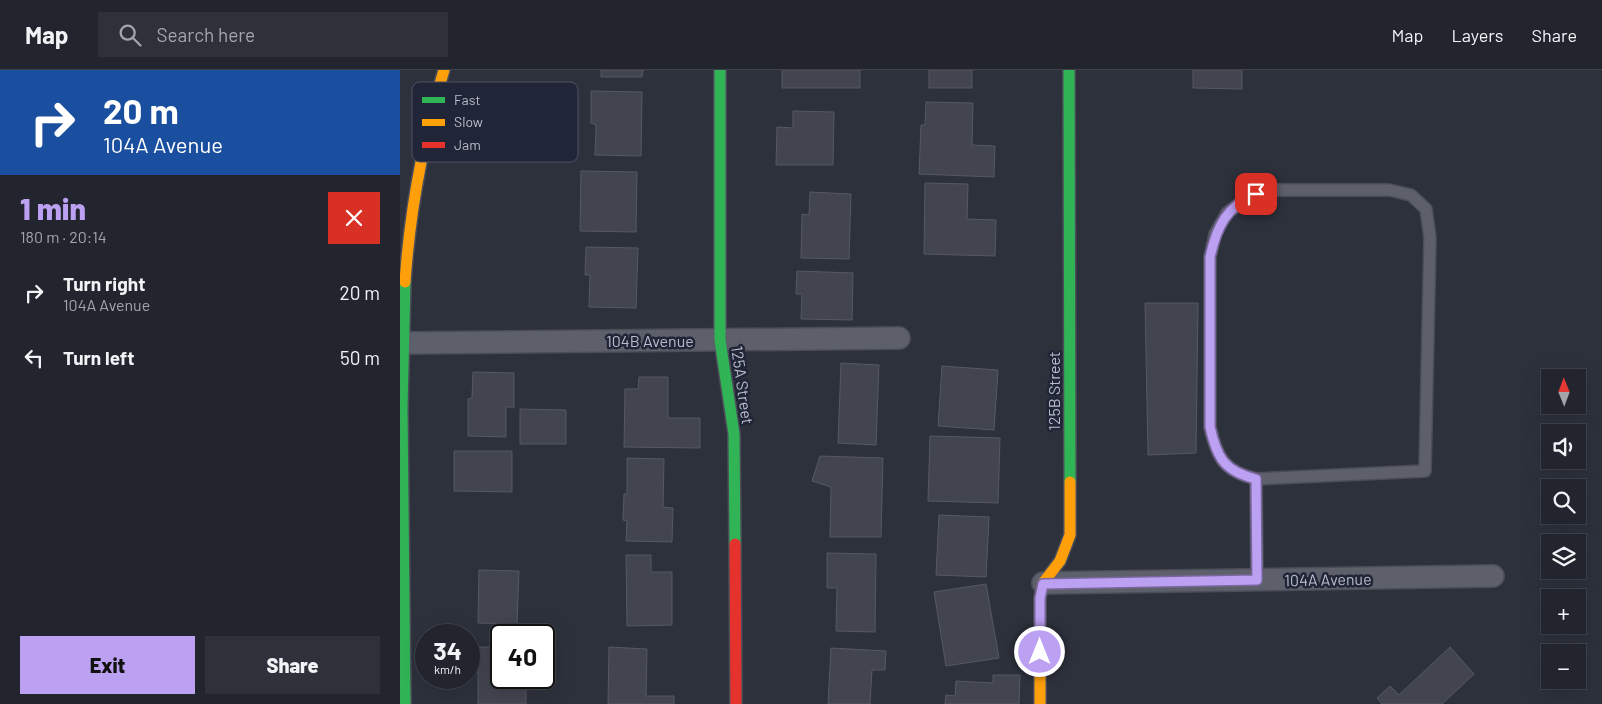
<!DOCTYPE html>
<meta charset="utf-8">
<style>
body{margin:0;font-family:Barlow,sans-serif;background:#2e3139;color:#f1f3f6;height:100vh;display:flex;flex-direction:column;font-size:19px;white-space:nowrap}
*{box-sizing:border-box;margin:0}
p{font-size:16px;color:#a2a5aa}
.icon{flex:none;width:28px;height:28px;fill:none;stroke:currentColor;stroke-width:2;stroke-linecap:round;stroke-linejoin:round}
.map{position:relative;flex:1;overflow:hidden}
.side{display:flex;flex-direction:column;background:#22252d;width:400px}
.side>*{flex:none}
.top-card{background:#1a4fa0;color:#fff;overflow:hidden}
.needle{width:32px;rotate:359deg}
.tools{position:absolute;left:1141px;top:299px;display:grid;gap:10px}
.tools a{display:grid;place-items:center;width:45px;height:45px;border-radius:0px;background:#22252d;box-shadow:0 5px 20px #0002,0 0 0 1px #3f4249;font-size:25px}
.speed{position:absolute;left:15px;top:554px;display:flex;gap:10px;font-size:25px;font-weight:700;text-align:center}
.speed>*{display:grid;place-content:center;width:65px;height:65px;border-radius:50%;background:#22252d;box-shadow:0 5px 20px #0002,0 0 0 1px #3f4249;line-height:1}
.speed small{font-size:12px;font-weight:400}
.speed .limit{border:2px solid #111;border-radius:8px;background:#fff;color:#111}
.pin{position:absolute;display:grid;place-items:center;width:42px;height:42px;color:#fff;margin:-21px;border-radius:10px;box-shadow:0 2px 8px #0006}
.me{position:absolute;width:55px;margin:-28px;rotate:0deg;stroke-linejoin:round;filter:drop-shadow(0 0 4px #0008)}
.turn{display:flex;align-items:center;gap:18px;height:105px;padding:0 20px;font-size:22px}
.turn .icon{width:65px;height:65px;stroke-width:2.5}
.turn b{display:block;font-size:35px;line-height:42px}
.round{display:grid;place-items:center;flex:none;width:52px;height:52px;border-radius:0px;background:#2e3139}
.summary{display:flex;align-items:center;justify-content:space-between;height:85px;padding:0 20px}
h1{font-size:30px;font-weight:800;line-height:38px;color:#bca0f2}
.primary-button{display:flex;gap:10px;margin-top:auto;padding:10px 20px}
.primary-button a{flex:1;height:58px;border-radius:0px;background:#bca0f2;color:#111;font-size:20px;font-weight:800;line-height:58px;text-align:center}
.primary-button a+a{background:#2e3139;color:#f1f3f6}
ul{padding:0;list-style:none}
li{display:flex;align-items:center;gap:15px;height:65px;padding:0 20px}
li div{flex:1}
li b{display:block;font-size:19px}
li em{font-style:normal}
header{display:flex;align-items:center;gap:30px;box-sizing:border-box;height:70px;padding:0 25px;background:#22252d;border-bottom:1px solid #3f4249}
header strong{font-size:24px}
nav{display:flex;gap:28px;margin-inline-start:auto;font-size:18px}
.search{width:350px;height:45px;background:#2e3139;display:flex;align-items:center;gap:12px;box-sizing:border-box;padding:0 18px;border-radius:0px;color:#a2a5aa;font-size:19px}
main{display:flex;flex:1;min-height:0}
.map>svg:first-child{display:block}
.building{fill:#424550;stroke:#555963}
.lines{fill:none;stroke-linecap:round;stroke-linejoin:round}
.lane-casing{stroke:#4b4e59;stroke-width:14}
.street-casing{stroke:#4b4e59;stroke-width:24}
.fast-casing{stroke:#4b4e59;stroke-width:14}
.slow-casing{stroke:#4b4e59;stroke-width:14}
.jam-casing{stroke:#4b4e59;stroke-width:14}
.lane{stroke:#5d606a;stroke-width:11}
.street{stroke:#5d606a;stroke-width:21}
.fast{stroke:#30b455;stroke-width:11}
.slow{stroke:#ff9f0a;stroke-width:11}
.jam{stroke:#e5322d;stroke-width:11}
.route-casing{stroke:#7a689d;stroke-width:12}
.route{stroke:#bca0f2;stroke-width:9}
.labels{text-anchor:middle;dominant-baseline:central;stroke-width:5;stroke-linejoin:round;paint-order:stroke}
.street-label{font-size:16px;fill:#b8bccc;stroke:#202537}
.key{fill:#202537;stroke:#4e5264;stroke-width:1}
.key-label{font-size:14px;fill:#b8bccc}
</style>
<header>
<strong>Map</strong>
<div class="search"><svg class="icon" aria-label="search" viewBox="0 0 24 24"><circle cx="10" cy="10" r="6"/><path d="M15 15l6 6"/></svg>Search here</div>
<nav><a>Map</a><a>Layers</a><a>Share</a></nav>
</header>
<main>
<section class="side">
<div class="top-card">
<div class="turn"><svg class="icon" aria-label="right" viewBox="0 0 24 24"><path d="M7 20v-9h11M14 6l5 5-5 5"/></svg><div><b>20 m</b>104A Avenue</div></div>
</div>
<div class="summary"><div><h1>1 min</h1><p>180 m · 20:14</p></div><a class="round" style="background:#d93025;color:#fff"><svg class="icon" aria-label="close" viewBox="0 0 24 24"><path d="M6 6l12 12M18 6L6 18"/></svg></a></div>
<ul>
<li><svg class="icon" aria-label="right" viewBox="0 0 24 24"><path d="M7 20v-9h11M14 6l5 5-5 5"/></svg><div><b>Turn right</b><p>104A Avenue</p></div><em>20 m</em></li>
<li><svg class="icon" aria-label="left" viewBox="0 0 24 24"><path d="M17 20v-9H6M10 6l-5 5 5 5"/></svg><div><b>Turn left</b></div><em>50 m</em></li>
</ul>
<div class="primary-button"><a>Exit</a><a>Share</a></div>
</section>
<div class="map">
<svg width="1202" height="634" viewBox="0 0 1202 634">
<rect width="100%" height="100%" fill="#2d313c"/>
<!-- building -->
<g class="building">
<path d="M201,0H243L242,7H201Z"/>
<rect x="382" y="0" width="78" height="18"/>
<rect x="529" y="0" width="43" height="18"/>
<path d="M793,0H842V19L793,18Z"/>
<path d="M191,21L242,22L241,86L195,85L196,55L191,53Z"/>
<path d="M526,32L573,33L572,75L595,76L594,107L519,104L521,55H525Z"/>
<path d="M393,41L434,42L433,95H376L377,57L393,58Z"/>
<path d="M181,101L237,102L236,162L180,161Z"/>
<path d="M525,113L568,114L567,149L596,150L595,186L524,184Z"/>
<path d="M410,122L451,124L449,189L401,188L402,144L409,145Z"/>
<path d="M186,177L238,178L236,238L189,237L190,205H185Z"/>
<path d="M397,201L453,203L452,250L401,249L402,224H396Z"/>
<path d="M745,233H798L796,383L748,385Z"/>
<path d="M441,293L479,295L476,375L438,373Z"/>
<path d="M542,296L598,300L594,360L538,356Z"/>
<path d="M73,302L114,303V337H106V367L68,366V329L72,328Z"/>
<path d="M239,307H268V348H300V378L224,377L225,319H238Z"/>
<path d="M120,339L166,340V374H120Z"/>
<path d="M530,366L600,368L598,433L528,431Z"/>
<path d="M54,381H112V422L54,421Z"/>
<path d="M420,386L483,388L481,467H430L431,417L412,411Z"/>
<path d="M227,388L264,389L263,437L273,438L272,472L226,471L227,451L223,450L224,424H227Z"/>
<path d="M539,445L589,447L586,507L536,505Z"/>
<path d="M427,483L476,484L475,562L436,561L437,518H427Z"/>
<path d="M226,485H251V502H272V555L227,556Z"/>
<path d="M79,500L119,501L117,554L78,553Z"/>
<path d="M586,514L599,588L546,596L534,522Z"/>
<path d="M78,577H101V608H126V634H78Z"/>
<path d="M209,577L247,579L246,626H274V634H208Z"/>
<path d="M1050,577L1074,604L1042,634H982L977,628L990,616L999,625Z"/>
<path d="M431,578L486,581L485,600H472L470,634H428Z"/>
<path d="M593,605H620L619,634H545L546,625L555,626L556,611L593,613Z"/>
</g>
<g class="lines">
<!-- lane casing -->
<g class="lane-casing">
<path id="lane" d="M856,409L1025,401L1030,168L1026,139L1011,125L989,120H867L846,129L827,143L815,164L810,187V357C817,388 824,401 856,409L857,510"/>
</g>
<!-- street casing -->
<g class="street-casing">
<g id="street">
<path d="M2,273L499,268"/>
<path d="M643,513L1093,506"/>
</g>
</g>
<!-- fast casing -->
<g class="fast-casing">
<g id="fast">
<path d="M320,0V270L334,364L335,474"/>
<path d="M669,0L670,412"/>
<path d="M5,634L2,337L5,212"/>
</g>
</g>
<!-- slow casing -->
<g class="slow-casing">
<g id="slow">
<path d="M5,212C10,140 23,70 44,0"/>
<path d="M640,634V528L643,513L660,491L670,465V412"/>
</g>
</g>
<!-- jam casing -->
<g class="jam-casing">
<path id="jam" d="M335,474L336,634"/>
</g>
<!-- lane -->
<use href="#lane" class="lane"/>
<!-- street -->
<use href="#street" class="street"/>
<!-- fast -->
<use href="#fast" class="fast"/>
<!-- slow -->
<use href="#slow" class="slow"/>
<!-- jam -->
<use href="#jam" class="jam"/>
</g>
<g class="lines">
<!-- route casing -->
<g class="route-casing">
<path id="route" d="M640,582V528L643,514L857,510L856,409C824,401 817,388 810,357V187C817,156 826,137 856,124"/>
</g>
<!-- route -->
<use href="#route" class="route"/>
</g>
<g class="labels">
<!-- street labels -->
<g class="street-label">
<text x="250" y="270">104B Avenue</text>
<text transform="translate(343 315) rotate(82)">125A Street</text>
<text transform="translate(653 321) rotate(-90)">125B Street</text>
<text transform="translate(928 509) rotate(-1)">104A Avenue</text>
</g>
</g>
<!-- legend -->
<rect x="12" y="12" width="166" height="80" rx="8" class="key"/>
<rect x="22" y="27" width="23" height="6" fill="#30b455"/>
<rect x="22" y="49" width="23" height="7" fill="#ff9f0a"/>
<rect x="22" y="72" width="23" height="6" fill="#e5322d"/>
<g class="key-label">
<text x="54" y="35">Fast</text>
<text x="54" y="57">Slow</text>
<text x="54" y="80">Jam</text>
</g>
</svg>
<div class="tools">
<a><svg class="needle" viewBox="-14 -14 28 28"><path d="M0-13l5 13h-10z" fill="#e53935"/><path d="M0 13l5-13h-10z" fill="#a2a5aa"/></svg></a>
<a><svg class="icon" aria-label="sound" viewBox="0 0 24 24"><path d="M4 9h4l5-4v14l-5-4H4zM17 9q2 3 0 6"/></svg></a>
<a><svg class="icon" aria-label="search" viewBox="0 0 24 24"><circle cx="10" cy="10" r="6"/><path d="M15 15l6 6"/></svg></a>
<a><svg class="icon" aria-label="layers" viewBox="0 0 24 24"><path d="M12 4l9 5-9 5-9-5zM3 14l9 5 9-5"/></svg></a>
<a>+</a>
<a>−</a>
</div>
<div class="speed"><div>34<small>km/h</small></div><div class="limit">40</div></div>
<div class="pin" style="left:856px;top:124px;background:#d93025"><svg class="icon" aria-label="arrive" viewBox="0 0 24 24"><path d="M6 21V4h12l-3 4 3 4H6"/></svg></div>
<svg class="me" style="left:640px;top:582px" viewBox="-20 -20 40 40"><circle r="17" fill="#bca0f2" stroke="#fff" stroke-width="3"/><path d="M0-11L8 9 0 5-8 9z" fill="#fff"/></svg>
</div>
</main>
